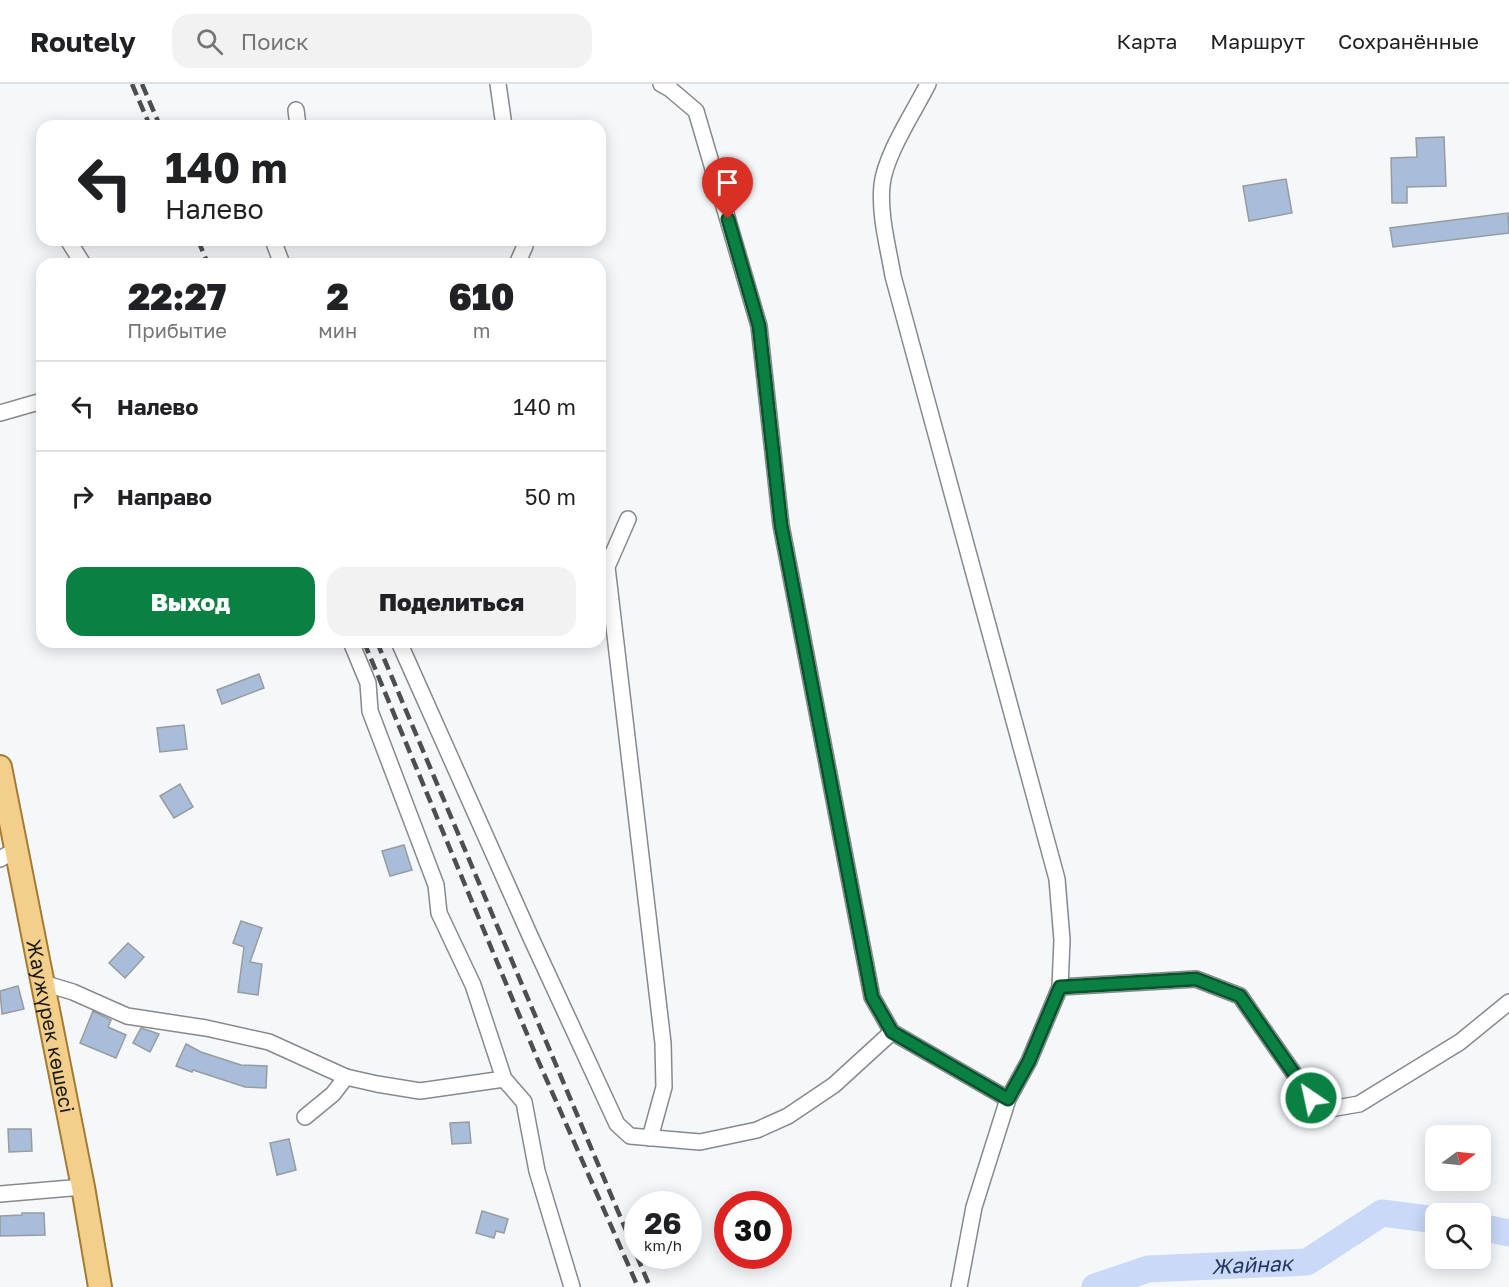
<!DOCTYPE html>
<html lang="ru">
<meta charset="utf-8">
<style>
body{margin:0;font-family:"Golos Text",sans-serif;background:#f2f2f2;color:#202124;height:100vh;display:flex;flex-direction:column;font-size:22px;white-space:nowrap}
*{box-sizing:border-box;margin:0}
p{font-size:20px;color:#757577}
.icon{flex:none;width:33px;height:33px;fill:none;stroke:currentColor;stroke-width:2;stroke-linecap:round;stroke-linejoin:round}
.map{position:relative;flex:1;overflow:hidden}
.details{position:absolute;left:36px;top:174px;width:570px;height:390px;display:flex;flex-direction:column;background:#fff;border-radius:18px;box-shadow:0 3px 15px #0003}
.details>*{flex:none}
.guide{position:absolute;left:36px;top:36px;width:570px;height:126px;border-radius:18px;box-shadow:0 3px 15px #0003;background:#fff;color:#202124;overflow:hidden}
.needle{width:39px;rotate:75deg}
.buttons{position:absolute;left:1425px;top:1041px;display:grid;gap:12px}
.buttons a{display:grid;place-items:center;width:66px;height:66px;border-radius:12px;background:#fff;box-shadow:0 3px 15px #0003;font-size:30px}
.speed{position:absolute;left:624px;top:1107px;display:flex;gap:12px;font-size:30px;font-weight:700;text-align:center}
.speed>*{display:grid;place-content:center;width:78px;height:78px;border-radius:50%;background:#fff;box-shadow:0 3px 15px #0003;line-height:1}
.speed small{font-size:15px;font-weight:400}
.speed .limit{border:9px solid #d22;background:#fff;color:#111}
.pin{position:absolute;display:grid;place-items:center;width:51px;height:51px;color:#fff;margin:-62px -26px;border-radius:50% 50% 50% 0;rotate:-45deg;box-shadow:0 0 6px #0007}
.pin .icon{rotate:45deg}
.me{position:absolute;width:66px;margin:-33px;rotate:326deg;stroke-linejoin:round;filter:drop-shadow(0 0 4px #0008)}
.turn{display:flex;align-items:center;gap:21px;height:126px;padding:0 30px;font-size:27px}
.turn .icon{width:78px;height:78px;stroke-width:2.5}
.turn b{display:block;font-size:42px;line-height:51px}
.eta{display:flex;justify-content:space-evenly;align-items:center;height:102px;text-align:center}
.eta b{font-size:36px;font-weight:800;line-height:42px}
.cta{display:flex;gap:12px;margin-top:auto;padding:12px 30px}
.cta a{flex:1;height:69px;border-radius:18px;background:#0b8043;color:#fff;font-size:24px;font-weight:800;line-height:69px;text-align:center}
.cta a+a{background:#f2f2f2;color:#202124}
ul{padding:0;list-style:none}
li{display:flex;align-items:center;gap:18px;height:90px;padding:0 30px;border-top:2px solid #e0e0e0}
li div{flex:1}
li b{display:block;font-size:22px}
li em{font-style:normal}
header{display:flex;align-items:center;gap:36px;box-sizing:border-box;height:84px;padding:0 30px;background:#fff;border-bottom:2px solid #e0e0e0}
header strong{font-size:28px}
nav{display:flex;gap:33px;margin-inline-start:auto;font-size:21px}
.search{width:420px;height:54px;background:#f2f2f2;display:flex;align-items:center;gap:15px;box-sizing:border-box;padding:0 21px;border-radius:18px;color:#757577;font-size:22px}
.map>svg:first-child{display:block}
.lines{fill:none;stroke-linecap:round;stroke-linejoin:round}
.river{stroke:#cad9f8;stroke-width:27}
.building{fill:#a7bdd9;stroke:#999b9e;stroke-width:1.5}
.street-casing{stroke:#87898c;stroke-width:18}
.primary-casing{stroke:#a37b33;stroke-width:26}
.street{stroke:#fff;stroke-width:15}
.primary{stroke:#f4cf8c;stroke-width:22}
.rail{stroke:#4c4e4f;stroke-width:4.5;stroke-dasharray:12 6;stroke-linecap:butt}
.route-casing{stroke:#07532c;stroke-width:15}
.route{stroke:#0b8043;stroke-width:10}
.labels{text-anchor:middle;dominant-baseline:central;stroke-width:5;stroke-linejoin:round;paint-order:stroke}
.street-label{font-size:20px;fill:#191a1b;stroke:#fff}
.water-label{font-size:21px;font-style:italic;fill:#253761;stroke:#fff}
</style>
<header>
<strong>Routely</strong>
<div class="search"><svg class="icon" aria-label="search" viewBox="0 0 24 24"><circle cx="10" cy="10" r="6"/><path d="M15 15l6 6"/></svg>Поиск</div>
<nav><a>Карта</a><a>Маршрут</a><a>Сохранённые</a></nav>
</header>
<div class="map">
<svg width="1509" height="1203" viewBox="0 0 1509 1203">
<rect width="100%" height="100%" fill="#f5f8fb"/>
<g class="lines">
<!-- river -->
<g class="river">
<path d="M1480,1143L1509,1149"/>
<path id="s1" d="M1095,1203L1148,1185L1307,1178L1382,1129L1436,1136"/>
</g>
</g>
<!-- building -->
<g class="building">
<path d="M1444,53L1446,102L1407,103V119H1392L1391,74L1417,73L1416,54Z"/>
<path d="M1286,95L1292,129L1249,137L1243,102Z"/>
<path d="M1508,129L1509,149L1393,163L1390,144Z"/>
<path d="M259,590L264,604L222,620L217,606Z"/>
<path d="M184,641L187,665L160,668L157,644Z"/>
<path d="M180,700L193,723L174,734L160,712Z"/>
<path d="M404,761L412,786L390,792L382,767Z"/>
<path d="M241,837L262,844L250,878L262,880L258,911L238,908L244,863L233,859Z"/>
<path d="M128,859L144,873L125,894L109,879Z"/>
<path d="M18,902L24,925L2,930L0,907Z"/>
<path d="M93,927L111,936L108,943L126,951L116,974L80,959Z"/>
<path d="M141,944L159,950L150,968L133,959Z"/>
<path d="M186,960L201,968L241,981L267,982L266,1004L245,1003L193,986L192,988L176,982Z"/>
<path d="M469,1038L471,1059L452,1060L450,1039Z"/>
<path d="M8,1045H31L32,1067L9,1068Z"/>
<path d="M289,1055L296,1086L277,1091L270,1059Z"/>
<path d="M482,1127L508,1135L504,1149L496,1147L494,1154L476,1149Z"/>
<path d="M22,1129H44L45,1151L0,1152V1132L22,1131Z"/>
</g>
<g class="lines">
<!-- street casing -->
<g class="street-casing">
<g id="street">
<path d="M498,0L504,42"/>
<path d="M661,0L670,5L696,27L759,242L781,441L872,913L892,948L1008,1015"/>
<path d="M928,0C914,28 885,71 882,101C879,131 888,162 893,192L1057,795L1062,856L1060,903L1029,977L1008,1015L974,1123L959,1203"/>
<path d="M296,26L298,42"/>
<path d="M68,156L83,180"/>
<path d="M273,156L282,180"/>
<path d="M517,180L525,162L523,156"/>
<path d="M0,329L42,317"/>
<path d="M628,435L607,483L663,959L664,1003L650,1054"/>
<path d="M351,558L368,599L370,627L436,801L439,829L473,901L504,995L524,1018L537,1087L572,1203"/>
<path d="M399,558L531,854L617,1040L630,1052L700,1058L757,1046L788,1032L834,1001L892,948"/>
<path d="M0,775L17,765"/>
<path d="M43,899L73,908L127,932L206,944L269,958L346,993L377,1000L420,1007L504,995"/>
<path d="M1060,903L1196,895L1240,912L1311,1014L1330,1025L1359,1020L1460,958L1509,918"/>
<path d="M305,1033L333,1010L346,993"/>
<path d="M0,1110L83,1103"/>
</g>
</g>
<!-- primary casing -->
<g class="primary-casing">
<g id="primary">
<path id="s2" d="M0,683L83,1103L100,1203"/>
</g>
</g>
<!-- street -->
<use href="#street" class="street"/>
<!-- primary -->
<use href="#primary" class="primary"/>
<!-- rail -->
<g class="rail">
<path d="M132,0L150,42"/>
<path d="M142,0L160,42"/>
<path d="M198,156L208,180"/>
<path d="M364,558L537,974L638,1203"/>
<path d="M377,558L650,1203"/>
</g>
</g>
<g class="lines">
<!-- route casing -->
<g class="route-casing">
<path id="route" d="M728,135L759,242L781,441L872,913L892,948L1008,1015L1029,977L1060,903L1196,895L1240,912L1311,1014"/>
</g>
<!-- route -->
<use href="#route" class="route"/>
</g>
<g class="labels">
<!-- street labels -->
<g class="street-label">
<text stroke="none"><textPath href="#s2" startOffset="264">Жаужүрек көшесі</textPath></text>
</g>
<!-- water labels -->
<g class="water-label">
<text stroke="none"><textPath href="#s1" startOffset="160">Жайнак</textPath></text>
</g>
</g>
</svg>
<div class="buttons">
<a><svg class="needle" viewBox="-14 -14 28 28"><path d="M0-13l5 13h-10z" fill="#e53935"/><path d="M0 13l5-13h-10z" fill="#757577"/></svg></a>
<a><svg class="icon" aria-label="search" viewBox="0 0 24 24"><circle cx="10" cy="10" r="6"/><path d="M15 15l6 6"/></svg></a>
</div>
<div class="speed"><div>26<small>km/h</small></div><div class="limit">30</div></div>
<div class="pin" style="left:728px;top:135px;background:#d93025"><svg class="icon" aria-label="arrive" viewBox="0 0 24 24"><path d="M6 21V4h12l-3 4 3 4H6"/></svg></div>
<svg class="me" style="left:1311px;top:1014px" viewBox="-20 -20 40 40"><circle r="17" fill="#0b8043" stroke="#fff" stroke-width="3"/><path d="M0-11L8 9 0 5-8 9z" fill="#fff"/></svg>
<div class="guide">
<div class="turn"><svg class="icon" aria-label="left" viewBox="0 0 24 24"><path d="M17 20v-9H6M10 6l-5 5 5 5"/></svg><div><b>140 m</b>Налево</div></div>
</div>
<section class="details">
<div class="eta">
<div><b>22:27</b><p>Прибытие</p></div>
<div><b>2</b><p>мин</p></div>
<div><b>610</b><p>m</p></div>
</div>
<ul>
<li><svg class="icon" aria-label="left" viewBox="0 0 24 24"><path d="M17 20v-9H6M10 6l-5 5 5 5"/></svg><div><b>Налево</b></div><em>140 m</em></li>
<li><svg class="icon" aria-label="right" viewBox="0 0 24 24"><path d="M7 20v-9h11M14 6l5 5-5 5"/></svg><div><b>Направо</b></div><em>50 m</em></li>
</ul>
<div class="cta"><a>Выход</a><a>Поделиться</a></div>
</section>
</div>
